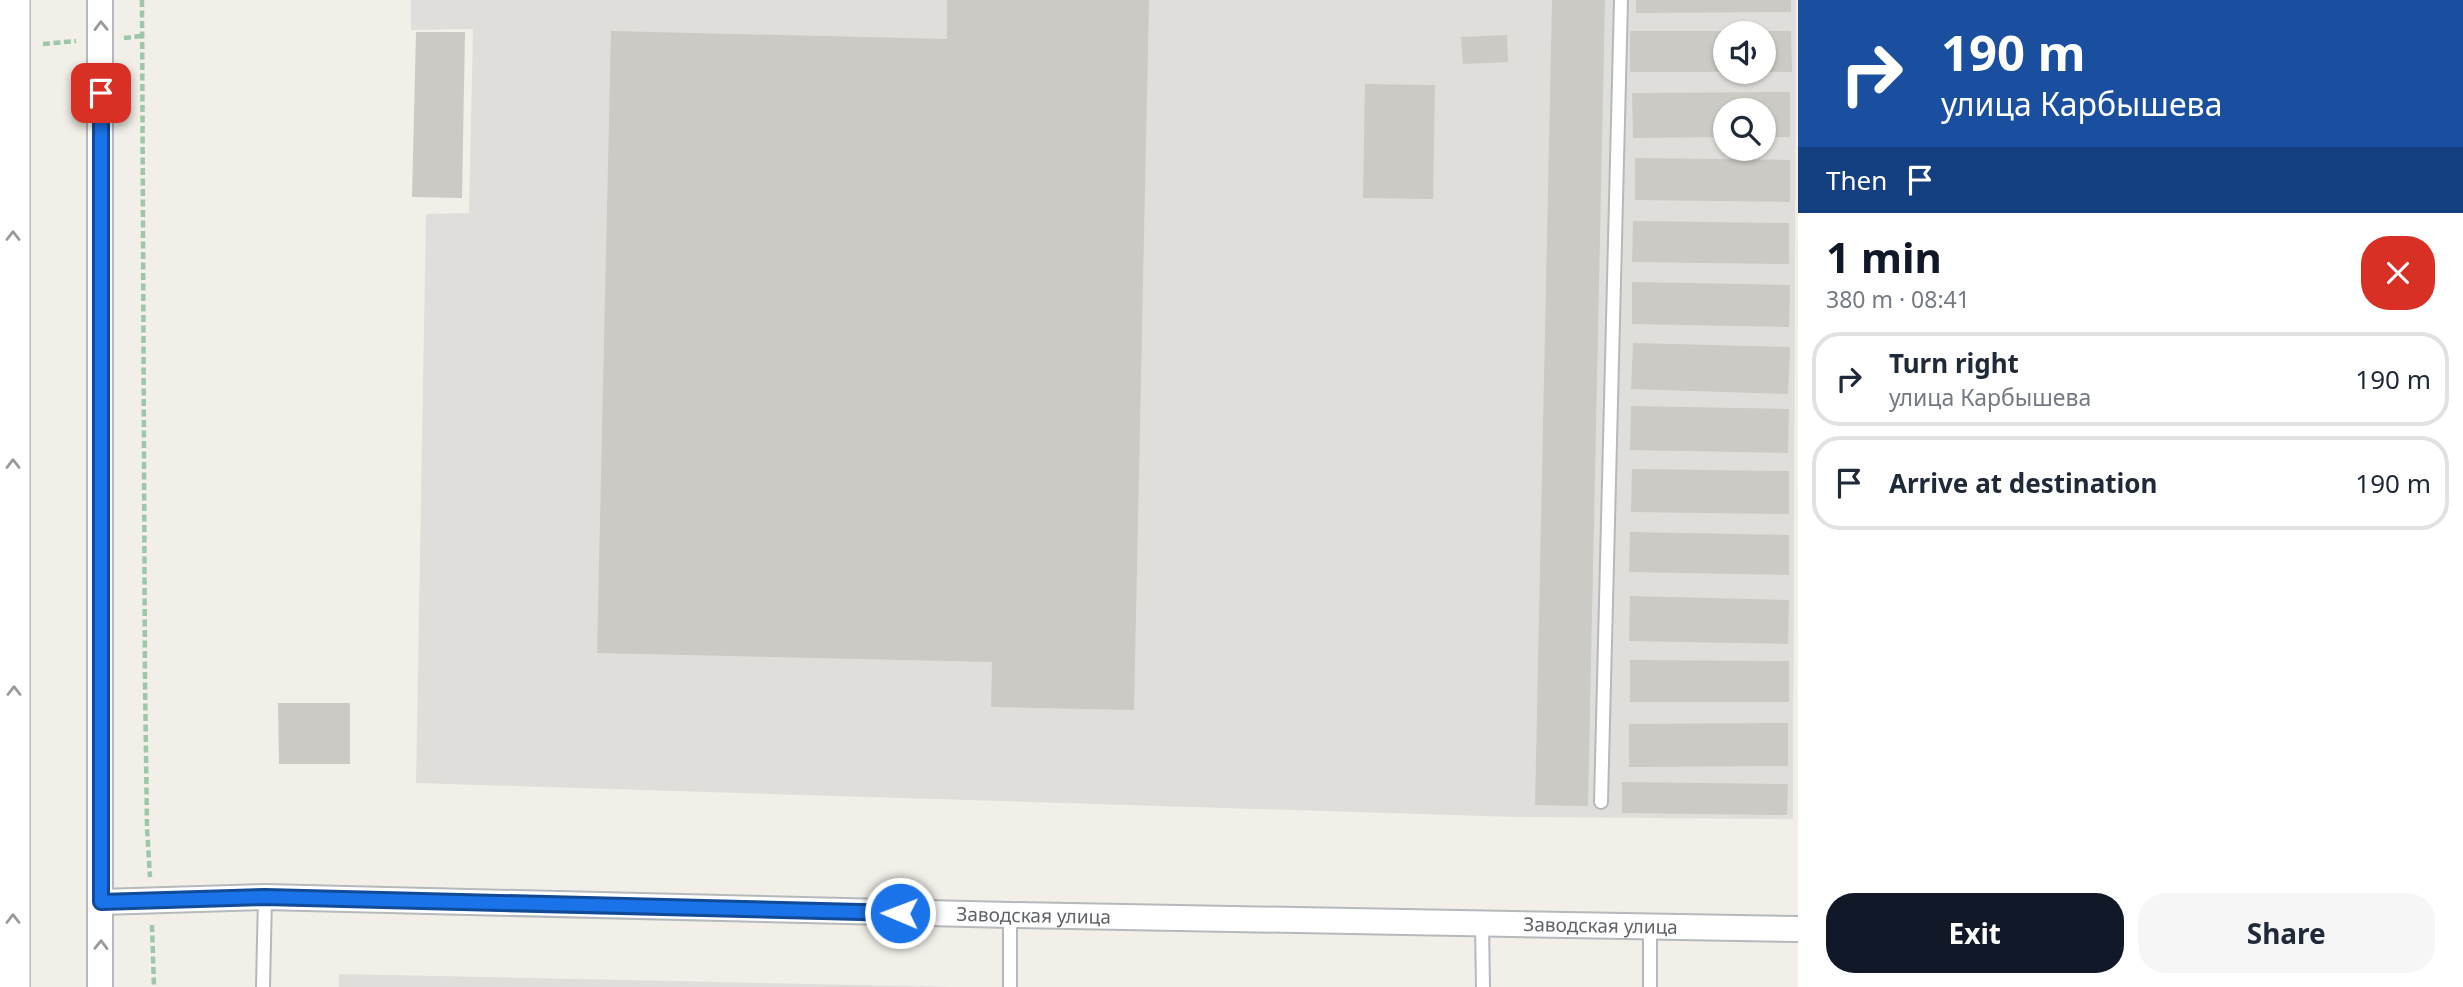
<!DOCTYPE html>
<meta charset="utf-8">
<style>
body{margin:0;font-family:"Noto Sans",sans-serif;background:#f6f6f7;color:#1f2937;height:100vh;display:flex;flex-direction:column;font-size:26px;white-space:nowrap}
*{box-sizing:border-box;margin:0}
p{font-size:23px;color:#747a83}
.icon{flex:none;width:38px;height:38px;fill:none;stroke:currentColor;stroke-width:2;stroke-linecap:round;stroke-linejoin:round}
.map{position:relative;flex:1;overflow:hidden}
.side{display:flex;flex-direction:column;background:#fff;width:665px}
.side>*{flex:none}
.banner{background:#1a4fa0;color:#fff;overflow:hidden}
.fabs{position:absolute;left:1713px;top:21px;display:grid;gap:14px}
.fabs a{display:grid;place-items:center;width:63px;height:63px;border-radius:50%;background:#fff;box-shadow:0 2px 5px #0004;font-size:35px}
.pin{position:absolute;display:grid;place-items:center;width:60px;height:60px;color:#fff;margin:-30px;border-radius:14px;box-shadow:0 4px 10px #0006}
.me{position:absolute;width:77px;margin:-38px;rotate:271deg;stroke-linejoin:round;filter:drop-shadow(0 0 5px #0008)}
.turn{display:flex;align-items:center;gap:24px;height:147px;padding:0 28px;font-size:32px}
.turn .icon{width:91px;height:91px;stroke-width:2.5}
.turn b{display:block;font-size:49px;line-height:60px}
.then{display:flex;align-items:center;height:66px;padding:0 28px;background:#0003;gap:14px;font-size:26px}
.round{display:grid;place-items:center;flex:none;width:74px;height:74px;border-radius:28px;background:#f6f6f7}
.headline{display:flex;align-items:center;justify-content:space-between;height:119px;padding:0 28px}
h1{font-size:42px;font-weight:700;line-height:52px;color:#111827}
.cta{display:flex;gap:14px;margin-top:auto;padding:14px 28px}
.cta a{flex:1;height:80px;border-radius:28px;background:#111827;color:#fff;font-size:28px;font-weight:700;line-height:80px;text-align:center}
.cta a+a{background:#f6f6f7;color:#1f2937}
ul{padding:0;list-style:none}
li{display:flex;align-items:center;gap:21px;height:94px;margin:0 14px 10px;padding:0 14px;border:4px solid #e0e1e3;border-radius:28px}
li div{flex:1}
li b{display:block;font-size:26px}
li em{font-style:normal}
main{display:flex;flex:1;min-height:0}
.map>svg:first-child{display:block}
.industrial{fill:#e0deda;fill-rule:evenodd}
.building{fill:#cccac5}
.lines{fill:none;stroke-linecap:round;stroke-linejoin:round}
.lane-casing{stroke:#b5b8bc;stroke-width:16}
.street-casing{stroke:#b5b8bc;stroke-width:28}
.secondary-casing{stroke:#b6babf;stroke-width:38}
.path{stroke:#9cc7a9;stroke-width:4.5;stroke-dasharray:7 3.5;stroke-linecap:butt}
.lane{stroke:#fff;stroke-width:12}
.street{stroke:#fff;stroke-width:24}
.secondary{stroke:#fff;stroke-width:35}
.oneway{stroke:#979a9d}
.route-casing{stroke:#114b97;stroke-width:18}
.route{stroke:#1a73e8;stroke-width:12}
.labels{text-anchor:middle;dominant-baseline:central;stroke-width:7;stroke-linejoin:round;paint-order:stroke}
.street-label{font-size:19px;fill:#5f6368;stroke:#fff}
</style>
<main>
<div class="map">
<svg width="1798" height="987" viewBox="0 0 1798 987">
<rect width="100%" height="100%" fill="#f1efe8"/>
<!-- industrial -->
<g class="industrial">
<path d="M411,0H1796L1793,819L1517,817L416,783L426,214L469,213L473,29L411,30ZM1726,33H1764V72H1726ZM1726,110H1764V149H1726Z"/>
<path d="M339,974L953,987H339Z"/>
</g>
<!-- building -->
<g class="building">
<path d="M947,0H1149L1134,710L991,707L992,662L597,653L611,31L947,39Z"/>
<path d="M1552,0H1605L1588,806L1535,805Z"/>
<path d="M1636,0H1791V12L1636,13Z"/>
<rect x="1630" y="31" width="96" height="41"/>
<path d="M1764,31H1791L1792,72H1764Z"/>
<path d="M416,32H465L462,198L412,197Z"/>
<path d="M1507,35L1508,62L1463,64L1461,37Z"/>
<path d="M1365,84L1435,85L1433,199L1363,198Z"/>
<path d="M1790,92V137H1764V110H1726V137L1633,138L1632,93Z"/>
<path d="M1635,158L1790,160V202L1635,200Z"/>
<path d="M1633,221L1789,223V264L1632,262Z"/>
<path d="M1632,282L1790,285L1789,327L1632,324Z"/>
<path d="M1633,343L1790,347L1788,394L1631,389Z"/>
<path d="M1631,406L1789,409L1788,453L1630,450Z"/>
<path d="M1632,469L1789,471V514L1631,512Z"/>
<path d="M1630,532L1789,535V575L1629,572Z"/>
<path d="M1630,596L1789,600L1788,644L1629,641Z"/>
<path d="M1630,660L1789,661V702H1630Z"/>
<path d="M278,703H350V764H279Z"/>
<path d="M1788,723V766L1629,767V724Z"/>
<path d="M1622,782L1788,784L1787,815L1622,813Z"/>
</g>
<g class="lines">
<!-- lane casing -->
<g class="lane-casing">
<g id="lane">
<path d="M1601,802L1621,0"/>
<path d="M1482,922L1483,987"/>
<path d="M263,987L265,897"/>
<path d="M1010,987V915"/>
<path d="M1650,987V925"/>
</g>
</g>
<!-- street casing -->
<g class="street-casing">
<g id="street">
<path id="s1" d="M101,902L265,897L1010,915L1798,929"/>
<path d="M100,987V0"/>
</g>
</g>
<!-- secondary casing -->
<g class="secondary-casing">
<path id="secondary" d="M12,0V987"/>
</g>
<!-- path -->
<g class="path">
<path d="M142,0L145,681L147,828L150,877"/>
<path d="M124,38L141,36"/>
<path d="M43,44L76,41"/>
<path d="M152,925L154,987"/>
</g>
<!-- lane -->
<use href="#lane" class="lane"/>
<!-- street -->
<use href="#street" class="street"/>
<!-- secondary -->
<use href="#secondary" class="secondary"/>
</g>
<!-- one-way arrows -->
<defs><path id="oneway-chevron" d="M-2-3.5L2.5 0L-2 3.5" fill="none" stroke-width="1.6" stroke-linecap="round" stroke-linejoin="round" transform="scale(1.75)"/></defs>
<g class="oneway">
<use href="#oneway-chevron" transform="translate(101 26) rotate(-91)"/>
<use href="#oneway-chevron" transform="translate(13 236) rotate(-90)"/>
<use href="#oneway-chevron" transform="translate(13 464) rotate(-90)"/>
<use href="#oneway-chevron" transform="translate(14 691) rotate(-90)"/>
<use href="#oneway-chevron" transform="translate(13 919) rotate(-90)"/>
<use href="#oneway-chevron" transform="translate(101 945) rotate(-89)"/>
</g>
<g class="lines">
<!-- route casing -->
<g class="route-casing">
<path id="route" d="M101,93V902L265,897L900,913"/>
</g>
<!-- route -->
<use href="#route" class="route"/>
</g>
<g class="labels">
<!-- street labels -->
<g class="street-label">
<text stroke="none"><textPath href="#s1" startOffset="933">Заводская улица</textPath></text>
<text stroke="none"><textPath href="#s1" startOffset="1500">Заводская улица</textPath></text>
</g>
</g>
</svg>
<div class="fabs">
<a><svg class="icon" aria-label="sound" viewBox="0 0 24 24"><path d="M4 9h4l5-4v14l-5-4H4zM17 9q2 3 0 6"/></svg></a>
<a><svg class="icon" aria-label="search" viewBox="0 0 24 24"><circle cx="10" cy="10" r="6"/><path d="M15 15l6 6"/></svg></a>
</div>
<div class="pin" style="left:101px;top:93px;background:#d93025"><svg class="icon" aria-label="arrive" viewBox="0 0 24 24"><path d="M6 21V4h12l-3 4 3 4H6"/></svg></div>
<svg class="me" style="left:900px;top:913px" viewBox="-20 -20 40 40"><circle r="17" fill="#1a73e8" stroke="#fff" stroke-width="3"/><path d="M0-11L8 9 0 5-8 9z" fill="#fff"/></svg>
</div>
<section class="side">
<div class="banner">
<div class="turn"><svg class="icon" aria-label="right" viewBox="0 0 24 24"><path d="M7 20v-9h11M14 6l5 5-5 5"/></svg><div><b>190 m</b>улица Карбышева</div></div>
<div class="then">Then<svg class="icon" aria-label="arrive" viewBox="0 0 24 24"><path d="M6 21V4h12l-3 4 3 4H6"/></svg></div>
</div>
<div class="headline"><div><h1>1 min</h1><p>380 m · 08:41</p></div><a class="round" style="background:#d93025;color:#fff"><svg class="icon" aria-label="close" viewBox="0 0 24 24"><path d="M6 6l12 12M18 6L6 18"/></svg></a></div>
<ul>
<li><svg class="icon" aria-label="right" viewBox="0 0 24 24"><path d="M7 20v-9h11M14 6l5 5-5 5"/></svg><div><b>Turn right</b><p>улица Карбышева</p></div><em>190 m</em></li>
<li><svg class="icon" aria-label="arrive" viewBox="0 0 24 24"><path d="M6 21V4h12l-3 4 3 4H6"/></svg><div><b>Arrive at destination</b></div><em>190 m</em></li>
</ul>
<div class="cta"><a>Exit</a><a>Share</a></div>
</section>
</main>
